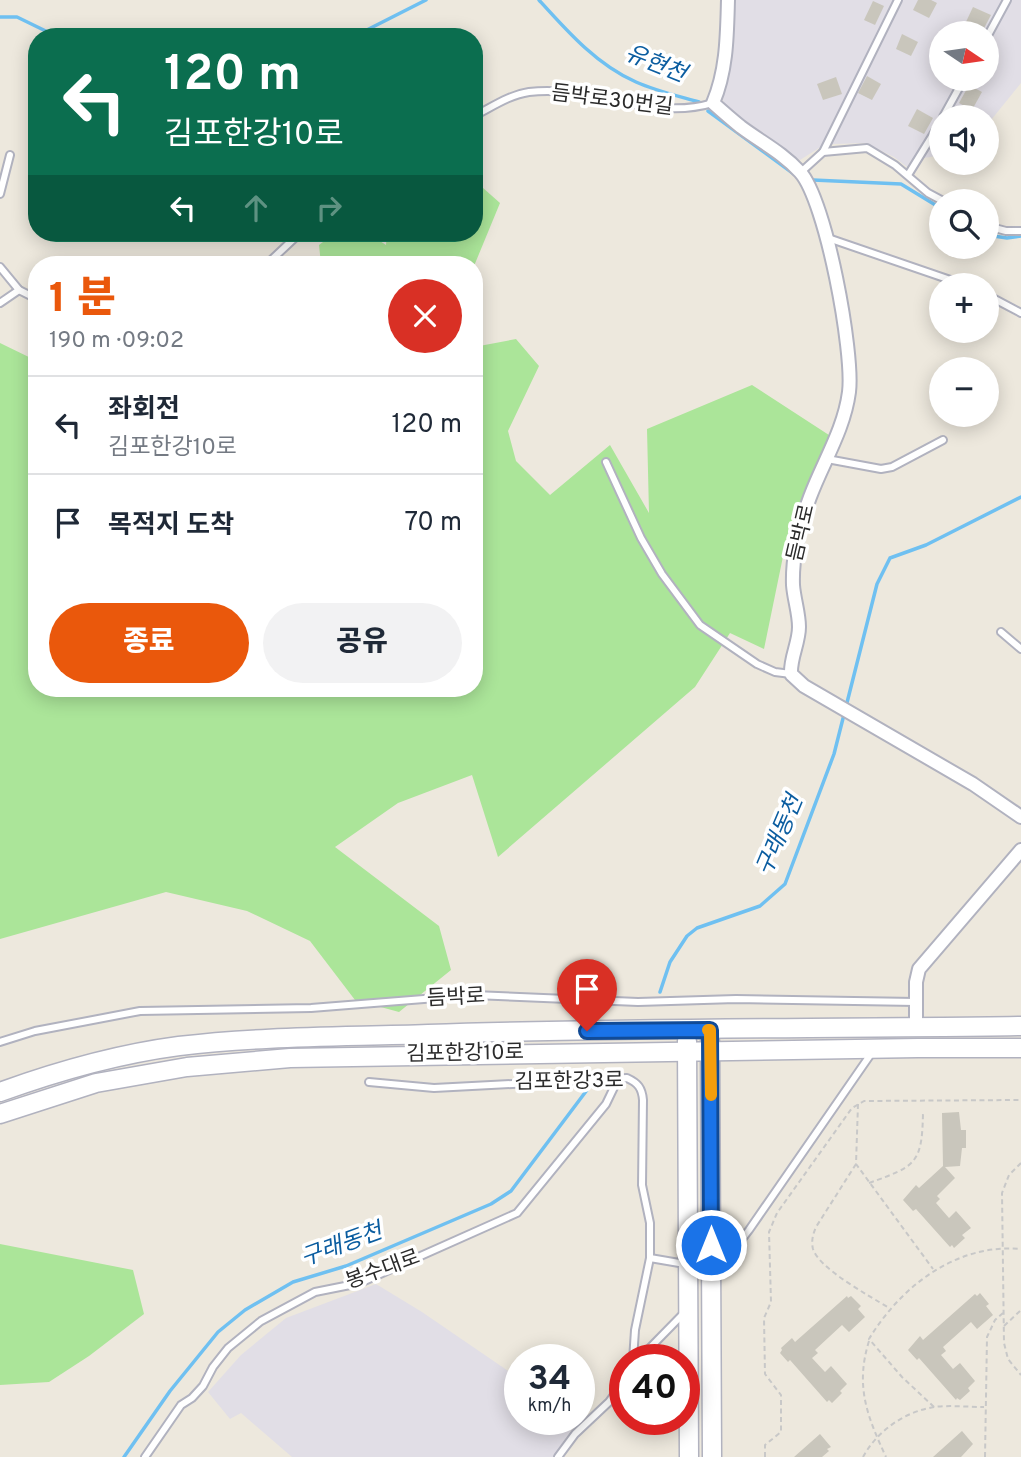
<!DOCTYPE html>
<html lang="ko">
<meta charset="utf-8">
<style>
body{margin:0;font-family:Overpass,"Noto Sans KR",sans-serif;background:#f2f2f3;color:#1f2937;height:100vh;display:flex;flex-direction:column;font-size:26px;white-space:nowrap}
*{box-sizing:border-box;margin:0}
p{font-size:23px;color:#747a83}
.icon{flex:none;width:38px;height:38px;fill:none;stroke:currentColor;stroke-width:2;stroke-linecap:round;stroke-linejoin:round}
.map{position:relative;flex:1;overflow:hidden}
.details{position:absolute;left:28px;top:256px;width:455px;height:441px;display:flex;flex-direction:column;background:#fff;border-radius:28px;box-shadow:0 4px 18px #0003}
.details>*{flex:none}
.guide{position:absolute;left:28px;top:28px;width:455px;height:214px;border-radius:28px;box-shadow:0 4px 18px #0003;background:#0b6e4f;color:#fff;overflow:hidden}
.needle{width:46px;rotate:103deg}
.controls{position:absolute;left:929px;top:21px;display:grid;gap:14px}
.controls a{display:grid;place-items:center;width:70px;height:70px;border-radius:50%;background:#fff;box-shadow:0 4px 18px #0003;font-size:35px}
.speed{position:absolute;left:504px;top:1344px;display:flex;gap:14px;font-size:35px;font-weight:700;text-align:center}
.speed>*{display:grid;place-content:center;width:91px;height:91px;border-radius:50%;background:#fff;box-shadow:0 4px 18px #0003;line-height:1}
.speed small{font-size:18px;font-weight:400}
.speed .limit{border:10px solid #d22;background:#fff;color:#111}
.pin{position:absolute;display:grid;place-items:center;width:60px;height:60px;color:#fff;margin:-72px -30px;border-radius:50% 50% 50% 0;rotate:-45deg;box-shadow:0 0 7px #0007}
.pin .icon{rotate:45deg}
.me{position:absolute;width:77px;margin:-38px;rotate:0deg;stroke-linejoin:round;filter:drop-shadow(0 0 5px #0008)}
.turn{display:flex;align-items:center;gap:24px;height:147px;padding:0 21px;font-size:32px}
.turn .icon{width:91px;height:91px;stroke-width:2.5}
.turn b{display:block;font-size:49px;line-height:60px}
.lanes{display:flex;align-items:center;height:66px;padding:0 21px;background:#0003;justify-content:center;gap:35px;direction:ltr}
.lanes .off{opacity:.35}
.round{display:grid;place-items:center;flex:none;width:74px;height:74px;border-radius:37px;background:#f2f2f3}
.headline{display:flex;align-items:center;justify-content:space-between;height:119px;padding:0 21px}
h1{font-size:42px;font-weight:800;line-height:52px;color:#ea580c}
.cta{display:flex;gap:14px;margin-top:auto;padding:14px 21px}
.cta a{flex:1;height:80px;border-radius:42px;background:#ea580c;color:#fff;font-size:28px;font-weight:800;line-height:80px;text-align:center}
.cta a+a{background:#f2f2f3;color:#1f2937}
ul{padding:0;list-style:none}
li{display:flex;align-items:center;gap:21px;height:98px;padding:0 21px;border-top:2px solid #e0e1e3}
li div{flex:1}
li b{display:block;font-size:26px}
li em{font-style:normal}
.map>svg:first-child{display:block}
.industrial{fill:#e1dee6;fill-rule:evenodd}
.green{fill:#abe599}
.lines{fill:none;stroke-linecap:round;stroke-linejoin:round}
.stream{stroke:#6fc0f1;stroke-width:3.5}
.building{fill:#c9c6bc}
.lane-casing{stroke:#b1b2bf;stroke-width:10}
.street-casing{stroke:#b1b2bf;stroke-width:16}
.secondary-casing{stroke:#b1b2bf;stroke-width:21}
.path{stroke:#c8c8c8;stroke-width:2;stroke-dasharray:5 3.5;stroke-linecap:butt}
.lane{stroke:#fff;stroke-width:6}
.street{stroke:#fff;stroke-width:12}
.secondary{stroke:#fff;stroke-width:18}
.route-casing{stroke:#114b97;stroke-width:18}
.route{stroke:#1a73e8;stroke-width:12}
.slow{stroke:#f59e0b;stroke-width:12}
.labels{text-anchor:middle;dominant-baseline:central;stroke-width:7;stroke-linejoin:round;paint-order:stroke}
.street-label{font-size:21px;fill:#2b2b2b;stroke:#fff}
.water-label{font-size:23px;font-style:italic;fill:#0b5da0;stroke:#fff}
</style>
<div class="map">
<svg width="1021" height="1457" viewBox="0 0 1021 1457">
<rect width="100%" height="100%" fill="#ede8dd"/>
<!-- industrial -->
<g class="industrial">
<path d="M733,0H1021V83L987,125V117H942L941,155L924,158L915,173L894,157L865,143L834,144L819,148L800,160L754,129L725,106L723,100ZM942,33H987V79H942Z"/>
<path d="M376,1284L422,1312L520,1379V1419H579L553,1457H292L241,1413L230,1419L208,1392L241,1355L286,1318Z"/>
</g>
<!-- green -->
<g class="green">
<path d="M474,180L500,203L474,266L321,264L319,245L335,233H368L386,245L387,233H474Z"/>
<path d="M516,339L539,366L508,431L516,461L550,495L610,445L649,513L647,429L752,385L832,437L787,537L764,649L730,633L695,687L498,857L472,775L398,803L335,847L439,926L451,970L399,1012L355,1000L310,941L247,911L166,892L0,939V343L37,361V688H474V347Z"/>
<path d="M0,1244L133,1270L144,1314L89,1356L49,1382L0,1385Z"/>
</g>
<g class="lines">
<!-- stream -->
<g class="stream">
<path d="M539,0C567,31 597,65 636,82C656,91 678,96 699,102"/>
<path d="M0,17H17L58,37"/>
<path d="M212,37L241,31L301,37"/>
<path d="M353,37L426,0"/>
<path d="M708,111L794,174"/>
<path d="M813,180L901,184L942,209"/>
<path d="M987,235L1007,238L1021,236"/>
<path d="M660,992L670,962L687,936L697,928L760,906L785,884L834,754L877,584L890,558L926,545L1021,497"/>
<path d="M124,1457L170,1391L218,1332L245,1310L293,1282L346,1266L491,1204L511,1191L587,1090"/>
</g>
</g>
<!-- building -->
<g class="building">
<path d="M918,0H931L937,3L929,18L913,10Z"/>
<path d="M873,1L884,6L875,25L864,20Z"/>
<path d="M973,7L991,15L982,32L965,24Z"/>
<path d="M902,34L918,42L911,56L896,49Z"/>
<path d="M867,76L881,84L872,100L858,93Z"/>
<path d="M836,77L842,94L823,100L817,84Z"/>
<path d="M969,85L982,92L972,110L959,103Z"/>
<path d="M917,109L933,118L924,134L908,126Z"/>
<path d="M959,1112L961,1130H966V1148H962L960,1166L945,1167L955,1178L937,1196L940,1199L936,1203L949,1218L956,1211L971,1228L962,1235L965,1238L954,1248L952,1245L950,1247L916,1209L913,1211L903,1200L916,1185L919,1188L943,1166L942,1113Z"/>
<path d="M980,1293L989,1304L986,1306L993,1315L977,1329L971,1322L943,1347L946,1351L941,1355L953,1369L960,1363L975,1381L968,1388L970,1391L960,1400L957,1398L956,1400L919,1358L917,1360L908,1350L920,1336L923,1340L975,1294L977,1296Z"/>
<path d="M847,1296L848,1298L851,1296L861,1306L858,1309L865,1317L849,1332L842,1325L815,1350L818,1353L812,1358L825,1372L831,1366L847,1384L840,1391L842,1393L832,1403L829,1400L827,1402L790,1360L788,1362L780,1353L782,1350L781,1348L792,1338L795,1342Z"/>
<path d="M962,1431L973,1444L961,1457H933Z"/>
<path d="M820,1434L831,1447L827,1449L829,1451L822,1457H794Z"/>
</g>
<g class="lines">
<!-- lane casing -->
<g class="lane-casing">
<g id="lane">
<path d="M987,37L1007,0"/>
<path d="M474,116C492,107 509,95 529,92C592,84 650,122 713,103"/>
<path d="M943,117L964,79"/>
<path d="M823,152L898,0"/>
<path d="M801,172L823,152L867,148L895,165L928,193L943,201"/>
<path d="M908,175L942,120"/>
<path d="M0,194L10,155"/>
<path d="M987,226L1006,231H1021"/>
<path d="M828,238L965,285"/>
<path d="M267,264L300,233"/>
<path d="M0,267L19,290"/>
<path d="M987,295L1021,313"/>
<path d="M0,303L19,290L37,299"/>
<path d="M827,459L881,469L892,467L943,440"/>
<path d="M606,462L641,538L662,574L700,625L757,664L775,672L791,674"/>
<path d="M1001,632L1021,649"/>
<path d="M0,1042L35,1031L140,1011L311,1008L474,995L638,1002L736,999L916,1002"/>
<path d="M369,1082L434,1088L627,1078C638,1083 642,1088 643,1100L642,1185L650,1223V1258L685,1264"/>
<path d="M715,1268L732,1252L749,1230L873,1051"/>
<path d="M633,1360L635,1330L650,1258"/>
<path d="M638,1360L684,1313"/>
<path d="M145,1457L181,1405L192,1398L203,1386L213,1367L228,1348L261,1321L315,1292L360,1283L517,1213L606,1104L618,1079"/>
<path d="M558,1457L575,1434L609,1402L625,1380"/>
</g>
</g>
<!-- street casing -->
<g class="street-casing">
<g id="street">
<path d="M728,0C727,35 727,70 713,103C722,111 731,119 741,127C761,142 783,153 800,172C826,200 854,353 849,392C844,430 823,462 810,497C800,524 792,556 793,585C794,599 799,613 799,627C799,643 790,658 791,674L804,686L973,784L1021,817"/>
<path d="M916,1027V982L919,969L1021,850"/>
</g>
</g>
<!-- secondary casing -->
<g class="secondary-casing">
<g id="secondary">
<path d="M687,1041L689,1457"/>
<path d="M710,1041L712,1457"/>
<path d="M0,1092C58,1071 118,1054 179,1046C261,1036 345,1037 428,1034C625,1027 823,1029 1021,1026"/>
<path d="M0,1114L96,1083L187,1067L290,1058L918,1048H1021"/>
</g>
</g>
<!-- path -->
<g class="path">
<path d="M858,1104L856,1164L933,1269"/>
<path d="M1021,1163L1009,1175L1002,1193L1004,1343L1008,1359L1021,1375"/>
<path d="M856,1164L816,1227C813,1234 811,1241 813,1249C819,1269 870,1296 889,1308"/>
<path d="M869,1183C916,1166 922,1164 923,1113"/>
<path d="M1004,1326L1021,1310"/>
<path d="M869,1341C855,1386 867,1416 886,1457"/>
<path d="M934,1407L902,1377L869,1339C901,1286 957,1243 1021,1249"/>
<path d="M765,1457V1445L781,1432V1395L765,1374L764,1318L771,1302L769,1232L777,1213L852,1108L864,1101L1021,1100"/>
<path d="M863,1457C877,1431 904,1412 934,1407C950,1405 968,1407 984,1407"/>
<path d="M985,1457L987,1337L995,1320L1003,1313"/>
</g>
<!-- lane -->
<use href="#lane" class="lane"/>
<!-- street -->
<use href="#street" class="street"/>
<!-- secondary -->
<use href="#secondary" class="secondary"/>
</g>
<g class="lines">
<!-- route casing -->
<g class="route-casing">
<path id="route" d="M587,1031L710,1030L711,1245"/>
</g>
<!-- route -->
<use href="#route" class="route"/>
<!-- slow -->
<path class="slow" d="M708,1030H710L711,1095"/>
</g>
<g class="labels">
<!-- street labels -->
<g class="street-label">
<text transform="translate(612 101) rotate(7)">듬박로30번길</text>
<text transform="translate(802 533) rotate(-77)">듬박로</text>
<text transform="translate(456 998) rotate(-3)">듬박로</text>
<text transform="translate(465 1054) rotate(-1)">김포한강10로</text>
<text transform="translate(569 1082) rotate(-1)">김포한강3로</text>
<text transform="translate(383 1270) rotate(-20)">봉수대로</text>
</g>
<!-- water labels -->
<g class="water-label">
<text transform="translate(655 65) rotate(22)">유현천</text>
<text transform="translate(781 836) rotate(-67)">구래동천</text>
<text transform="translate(342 1246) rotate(-20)">구래동천</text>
</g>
</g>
</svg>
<div class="controls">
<a><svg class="needle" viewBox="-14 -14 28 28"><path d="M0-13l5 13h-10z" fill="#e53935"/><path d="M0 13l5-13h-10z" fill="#747a83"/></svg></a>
<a><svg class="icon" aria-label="sound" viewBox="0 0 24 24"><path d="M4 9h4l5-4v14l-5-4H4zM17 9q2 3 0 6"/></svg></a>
<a><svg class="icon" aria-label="search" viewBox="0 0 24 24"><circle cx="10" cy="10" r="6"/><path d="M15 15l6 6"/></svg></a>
<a>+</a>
<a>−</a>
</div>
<div class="speed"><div>34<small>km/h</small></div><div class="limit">40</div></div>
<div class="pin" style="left:587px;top:1031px;background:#d93025"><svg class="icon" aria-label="arrive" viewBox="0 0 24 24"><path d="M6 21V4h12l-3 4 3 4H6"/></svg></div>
<svg class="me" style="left:711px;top:1245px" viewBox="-20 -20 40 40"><circle r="17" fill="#1a73e8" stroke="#fff" stroke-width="3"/><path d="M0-11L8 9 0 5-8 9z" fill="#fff"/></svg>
<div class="guide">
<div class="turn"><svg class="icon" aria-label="left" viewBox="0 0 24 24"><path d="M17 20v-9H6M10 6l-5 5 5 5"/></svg><div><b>120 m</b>김포한강10로</div></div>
<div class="lanes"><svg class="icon" aria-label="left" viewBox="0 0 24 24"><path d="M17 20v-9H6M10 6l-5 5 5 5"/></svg><svg class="icon off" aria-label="ahead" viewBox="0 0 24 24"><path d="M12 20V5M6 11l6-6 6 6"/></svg><svg class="icon off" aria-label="right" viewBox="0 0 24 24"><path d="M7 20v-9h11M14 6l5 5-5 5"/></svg></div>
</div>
<section class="details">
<div class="headline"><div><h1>1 분</h1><p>190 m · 09:02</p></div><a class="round" style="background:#d93025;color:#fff"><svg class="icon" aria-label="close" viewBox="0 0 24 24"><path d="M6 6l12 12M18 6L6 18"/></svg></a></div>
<ul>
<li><svg class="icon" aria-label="left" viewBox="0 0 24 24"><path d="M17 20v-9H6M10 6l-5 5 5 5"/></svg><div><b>좌회전</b><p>김포한강10로</p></div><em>120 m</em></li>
<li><svg class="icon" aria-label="arrive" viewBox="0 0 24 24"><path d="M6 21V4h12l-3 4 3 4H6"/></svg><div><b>목적지 도착</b></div><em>70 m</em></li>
</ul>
<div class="cta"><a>종료</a><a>공유</a></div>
</section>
</div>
